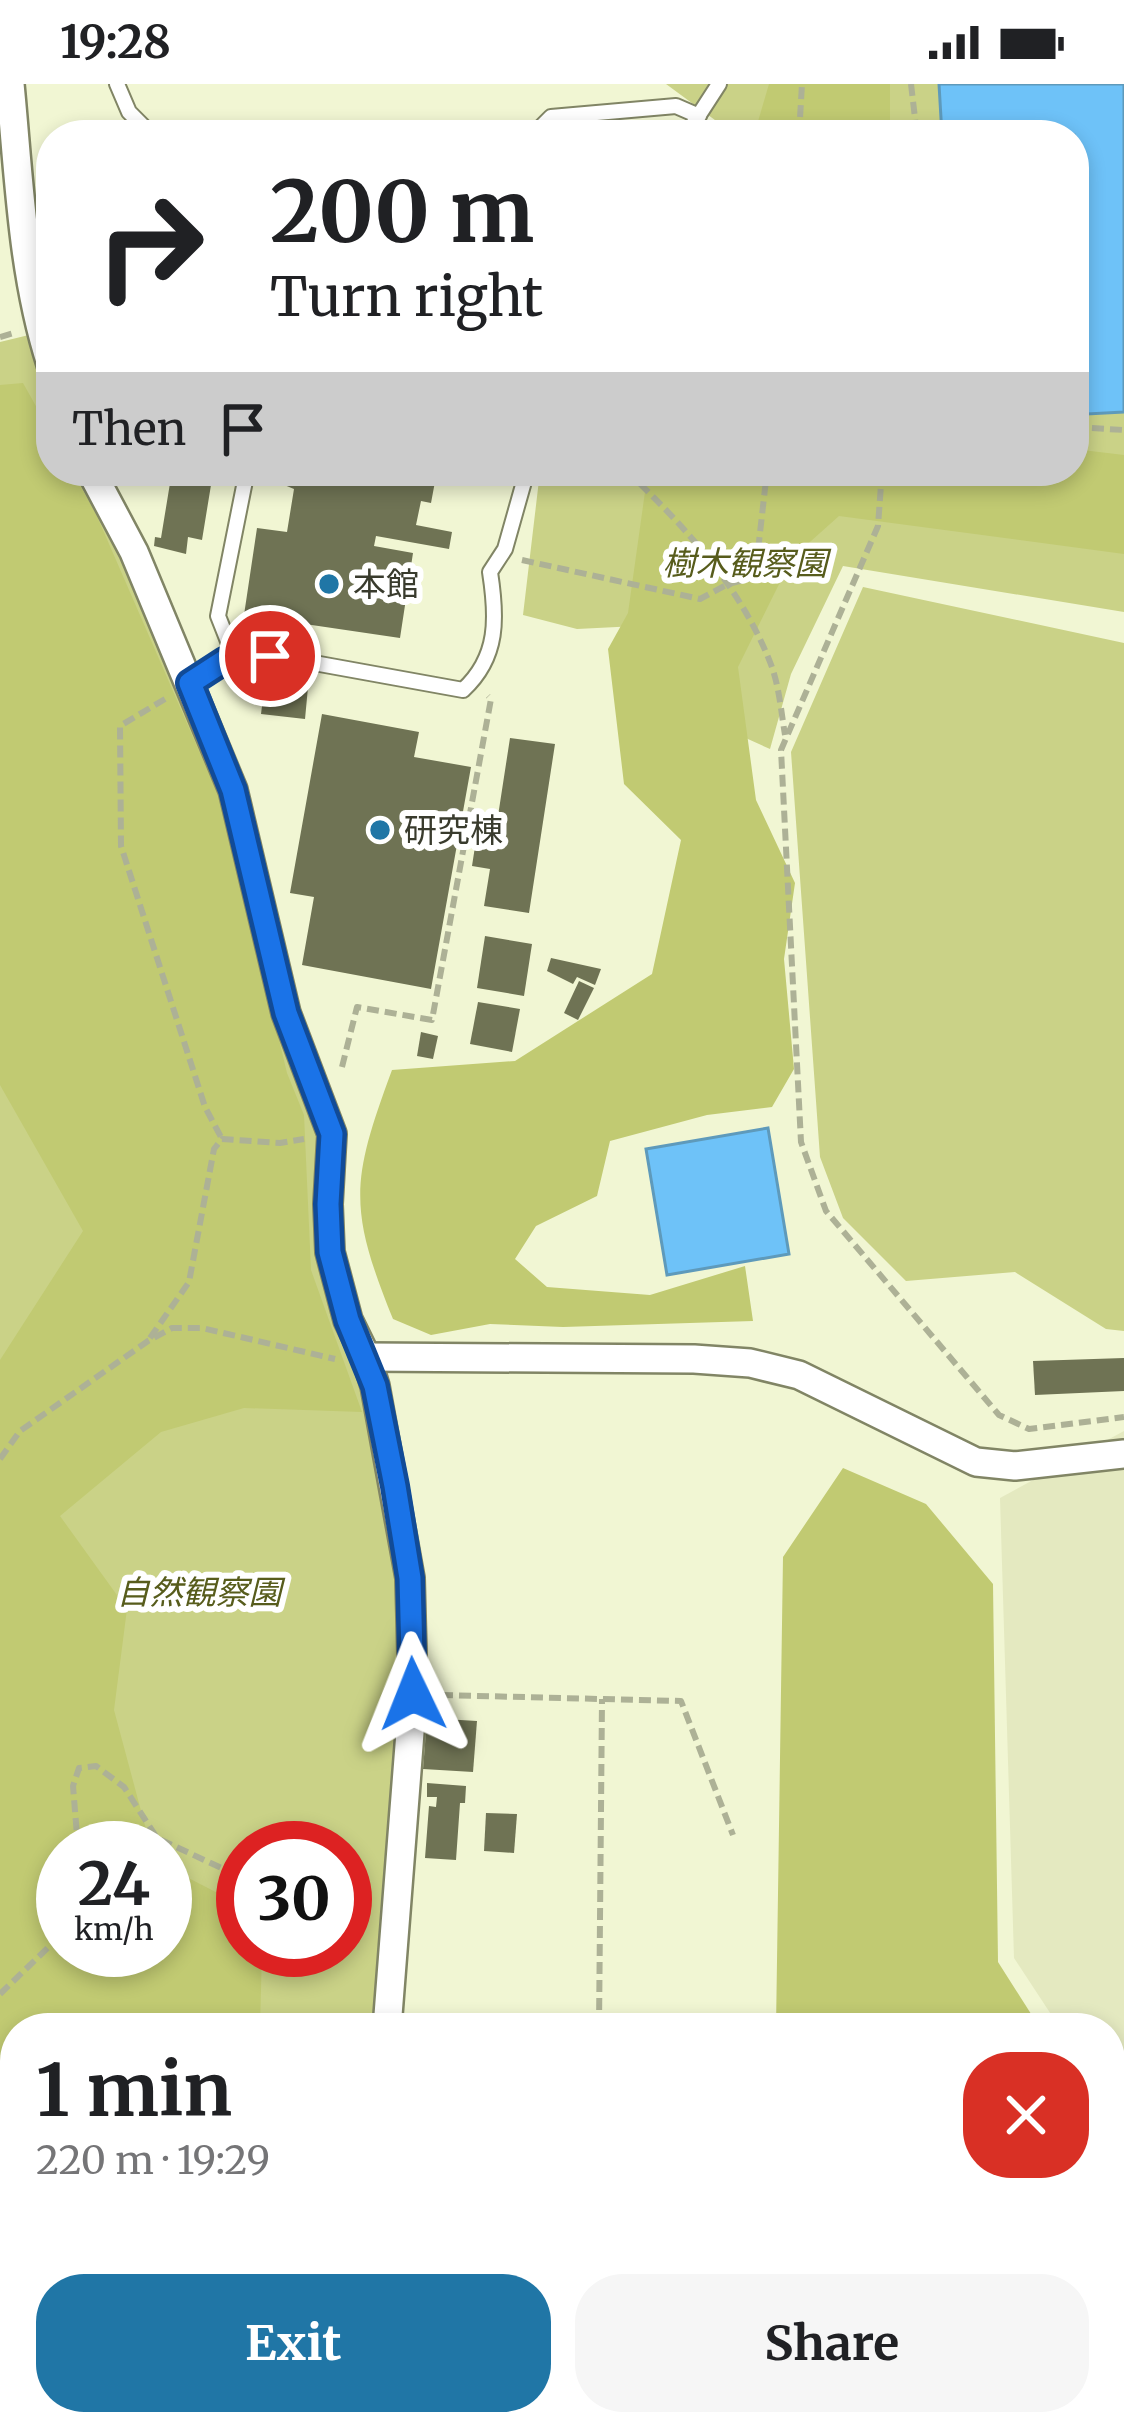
<!DOCTYPE html>
<meta charset="utf-8">
<style>
body{margin:0;font-family:Merriweather,"Noto Sans JP",serif;background:#f6f6f6;color:#202124;height:100vh;display:flex;flex-direction:column;font-size:45px;white-space:nowrap}
*{box-sizing:border-box;margin:0}
p{font-size:39px;color:#757577}
.icon{flex:none;width:66px;height:66px;fill:none;stroke:currentColor;stroke-width:2;stroke-linecap:round;stroke-linejoin:round}
.map{position:relative;flex:1;overflow:hidden}
.sheet{position:absolute;left:0px;top:1929px;width:1125px;height:423px;display:flex;flex-direction:column;background:#fff;border-radius:48px 48px 0 0;box-shadow:0 6px 18px #0003}
.sheet>*{flex:none}
.guide{position:absolute;left:36px;top:36px;width:1053px;height:366px;border-radius:48px;box-shadow:0 6px 18px #0003;background:#fff;color:#202124;overflow:hidden}
.speed{position:absolute;left:36px;top:1737px;display:flex;gap:24px;font-size:60px;font-weight:700;text-align:center}
.speed>*{display:grid;place-content:center;width:156px;height:156px;border-radius:50%;background:#fff;box-shadow:0 6px 18px #0003;line-height:1}
.speed small{font-size:30px;font-weight:400}
.speed .limit{border:18px solid #d22;background:#fff;color:#111}
.pin{position:absolute;display:grid;place-items:center;width:102px;height:102px;color:#fff;margin:-51px;border:6px solid #fff;border-radius:50%;box-shadow:0 3px 12px #0007}
.me{position:absolute;width:132px;margin:-66px;rotate:358deg;stroke-linejoin:round;filter:drop-shadow(0 0 9px #0008)}
.turn{display:flex;align-items:center;gap:42px;height:252px;padding:0 36px;font-size:54px}
.turn .icon{width:156px;height:156px;stroke-width:2.5}
.turn b{display:block;font-size:84px;line-height:102px}
.then{display:flex;align-items:center;height:114px;padding:0 36px;background:#0003;gap:24px;font-size:45px}
.round{display:grid;place-items:center;flex:none;width:126px;height:126px;border-radius:48px;background:#f6f6f6}
.overview{display:flex;align-items:center;justify-content:space-between;height:204px;padding:0 36px}
h1{font-size:72px;font-weight:700;line-height:90px}
.cta{display:flex;gap:24px;margin-top:auto;padding:24px 36px}
.cta a{flex:1;height:138px;border-radius:48px;background:#2076a6;color:#fff;font-size:48px;font-weight:700;line-height:138px;text-align:center}
.cta a+a{background:#f6f6f6;color:#202124}
.status{display:flex;justify-content:space-between;align-items:center;height:84px;padding:0 60px;background:#fff;direction:ltr}
.status svg{height:33px;fill:currentColor}
.map>svg:first-child{display:block}
.built{fill:#e4e9c0}
.green{fill:#cad287;fill-rule:evenodd}
.forest{fill:#c1ca72}
.water{fill:#6ec2f8;stroke:#5e9abb;stroke-width:3}
.building{fill:#6f7354}
.lines{fill:none;stroke-linecap:round;stroke-linejoin:round}
.lane-casing{stroke:#818565;stroke-width:18}
.street-casing{stroke:#818565;stroke-width:32}
.path{stroke:#adb196;stroke-width:6;stroke-dasharray:12 6;stroke-linecap:butt}
.lane{stroke:#fff;stroke-width:14}
.street{stroke:#fff;stroke-width:27}
.route-casing{stroke:#114b97;stroke-width:30}
.route{stroke:#1a73e8;stroke-width:21}
.poi-dot{fill:#2076a6;stroke:#fff;stroke-width:4.5}
.labels{text-anchor:middle;dominant-baseline:central;stroke-width:12;stroke-linejoin:round;paint-order:stroke}
.park-label{font-size:33px;font-style:italic;fill:#575c1c;stroke:#fff}
.poi-label{font-size:33px;fill:#393b2d;stroke:#fff;text-anchor:start}
</style>
<div class="status"><b>19:28</b><svg viewBox="0 0 49 12"><path d="M0 12V9h3v3zM5 12V6h3v6zM10 12V3h3v9zM15 12V0h3v12zM26 1h20v11H26zM47 4h2v5h-2z"/></svg></div>
<div class="map">
<svg width="1124" height="2351" viewBox="0 0 1124 2351">
<rect width="100%" height="100%" fill="#f1f6d3"/>
<!-- built -->
<path class="built" d="M1124,1347V2316L1110,2324V1944H1060L1014,1874L1000,1414Z"/>
<!-- green -->
<g class="green">
<path d="M666,0H1124V528L843,482L791,590L770,665L668,619L677,540L577,545L523,531L539,396L543,387H1074V51H714L719,39Z"/>
<path d="M33,250L51,298V387H84L229,713L323,1058L317,1158L372,1312L402,1505L399,1668L379,1944H15V2337H369L370,2351H0V258ZM63,1764H165V1866H63ZM243,1764H345V1866H243Z"/>
<path d="M863,503L1124,559V1247L1106,1245L1015,1188L906,1197L843,1134L820,1073L791,668Z"/>
</g>
<!-- forest -->
<g class="forest">
<path d="M769,0H890V51H754Z"/>
<path d="M23,299L51,349V387H72L96,430L223,722L287,989L304,1031L311,1186L362,1328L244,1324L161,1348L60,1432L127,1525L114,1626L151,1764H63V1866H165V1782L243,1822V1866H262L260,1944H15V2337H250V2351H0V1276L83,1147L0,1001V301Z"/>
<path d="M1074,365L1124,371V470L839,432L792,474L738,583L756,716L795,799L784,875L794,985L772,1023L707,1031L610,1057L597,1112L536,1142L515,1175L547,1203L650,1211L745,1182L753,1237L563,1243L490,1240L431,1251L393,1235C348,1124 351,1097 392,986L515,977L652,890L681,756L624,700L608,565L628,529L645,408L652,387H1074Z"/>
<path d="M843,1384L926,1420L993,1500L998,1878L1040,1944H776L783,1473Z"/>
<path d="M1110,2274L1124,2328V2351H775V2337H1110Z"/>
</g>
<!-- water -->
<g class="water">
<path d="M939,0H1124V328L1087,330L1078,317L1074,295V51H942Z"/>
<path d="M768,1044L789,1170L667,1191L646,1065Z"/>
</g>
<!-- building -->
<g class="building">
<path d="M172,387H198L196,398L211,401L202,456L188,453L186,470L154,462L155,453L161,454Z"/>
<path d="M269,387H437L431,419L421,417L416,441L452,448L449,465L376,452L374,462L413,469L400,554L244,531L257,444L287,448L294,405L277,398Z"/>
<path d="M265,598L308,603L305,635L261,630Z"/>
<path d="M322,630L419,648L414,673L471,683L431,905L302,881L314,813L290,809Z"/>
<path d="M510,654L555,660L529,829L484,822L490,785L472,782L480,730L498,732Z"/>
<path d="M485,852L532,860L524,912L477,904Z"/>
<path d="M551,874L601,885L595,901L577,893L573,900L547,887Z"/>
<path d="M579,897L594,904L578,936L564,929Z"/>
<path d="M478,918L520,925L512,968L470,960Z"/>
<path d="M421,948L438,952L433,975L417,972Z"/>
<path d="M1124,1274V1307L1035,1311L1033,1277Z"/>
<path d="M427,1634L477,1637L473,1688L423,1685Z"/>
<path d="M427,1699L466,1702L465,1719H460L456,1776L425,1774L429,1722L436,1723L437,1713H427Z"/>
<path d="M486,1729L517,1730L514,1769L484,1767Z"/>
</g>
<g class="lines">
<!-- lane casing -->
<g class="lane-casing">
<g id="lane">
<path d="M117,0L129,28L152,51"/>
<path d="M533,51L551,33L676,22L699,32"/>
<path d="M686,51L719,0"/>
<path d="M235,575L218,532L247,387"/>
<path d="M190,599L224,577L270,571L463,606C499,573 497,533 490,488L505,465L527,387"/>
</g>
</g>
<!-- street casing -->
<g class="street-casing">
<g id="street">
<path d="M10,0C19,93 22,190 51,280"/>
<path d="M91,387L134,468L233,706L286,929L332,1050L328,1120L330,1168L348,1236L366,1273L375,1302L410,1494L413,1610L387,1944"/>
<path d="M366,1273L694,1275L750,1279L799,1291L976,1378L1015,1382L1124,1370"/>
<path d="M376,2337L377,2351"/>
</g>
</g>
<!-- path -->
<g class="path">
<path d="M911,0L917,51"/>
<path d="M799,51L802,0"/>
<path d="M0,253L14,249"/>
<path d="M1074,343L1124,346"/>
<path d="M627,387C685,443 740,502 770,578C779,600 781,627 785,651"/>
<path d="M882,387L878,442L781,666L801,1058L826,1127L999,1331L1029,1345L1124,1333"/>
<path d="M522,476L700,515L728,500L755,493L767,387"/>
<path d="M165,615L120,642L121,762L205,1023L222,1055"/>
<path d="M342,983L357,923L432,936L491,615L488,612"/>
<path d="M150,1254L189,1198L214,1065L222,1055L280,1059L304,1055"/>
<path d="M0,1375L20,1347L148,1257L172,1244H202L335,1275"/>
<path d="M441,1611L681,1617L733,1751"/>
<path d="M78,1764L73,1702L79,1684L96,1682L124,1703L157,1754L243,1794"/>
<path d="M345,1806L369,1807"/>
<path d="M0,1910L58,1854L63,1840"/>
<path d="M599,1944L602,1615"/>
<path d="M0,2311L16,2351"/>
</g>
<!-- lane -->
<use href="#lane" class="lane"/>
<!-- street -->
<use href="#street" class="street"/>
</g>
<g class="lines">
<!-- route casing -->
<g class="route-casing">
<path id="route" d="M270,572L224,577L190,599L233,706L286,929L332,1050L328,1120L330,1168L348,1236L375,1302L395,1402L410,1494L413,1610"/>
</g>
<!-- route -->
<use href="#route" class="route"/>
</g>
<!-- markers -->
<g class="poi-dot">
<circle cx="329" cy="500" r="12"/>
<circle cx="380" cy="746" r="12"/>
</g>
<g class="labels">
<!-- park labels -->
<g class="park-label">
<text x="745" y="479">樹木観察園</text>
<text x="199" y="1508">自然観察園</text>
</g>
<!-- poi labels -->
<g class="poi-label">
<text x="353" y="500">本館</text>
<text x="404" y="746">研究棟</text>
</g>
</g>
</svg>
<div class="speed"><div>24<small>km/h</small></div><div class="limit">30</div></div>
<div class="pin" style="left:270px;top:572px;background:#d93025"><svg class="icon" aria-label="arrive" viewBox="0 0 24 24"><path d="M6 21V4h12l-3 4 3 4H6"/></svg></div>
<svg class="me" style="left:413px;top:1610px" viewBox="-20 -20 40 40"><path d="M0-17L14 15 0 8-14 15z" fill="#1a73e8" stroke="#fff" stroke-width="4"/></svg>
<div class="guide">
<div class="turn"><svg class="icon" aria-label="right" viewBox="0 0 24 24"><path d="M7 20v-9h11M14 6l5 5-5 5"/></svg><div><b>200 m</b>Turn right</div></div>
<div class="then">Then<svg class="icon" aria-label="arrive" viewBox="0 0 24 24"><path d="M6 21V4h12l-3 4 3 4H6"/></svg></div>
</div>
<section class="sheet">
<div class="overview"><div><h1>1 min</h1><p>220 m · 19:29</p></div><a class="round" style="background:#d93025;color:#fff"><svg class="icon" aria-label="close" viewBox="0 0 24 24"><path d="M6 6l12 12M18 6L6 18"/></svg></a></div>
<div class="cta"><a>Exit</a><a>Share</a></div>
</section>
</div>
